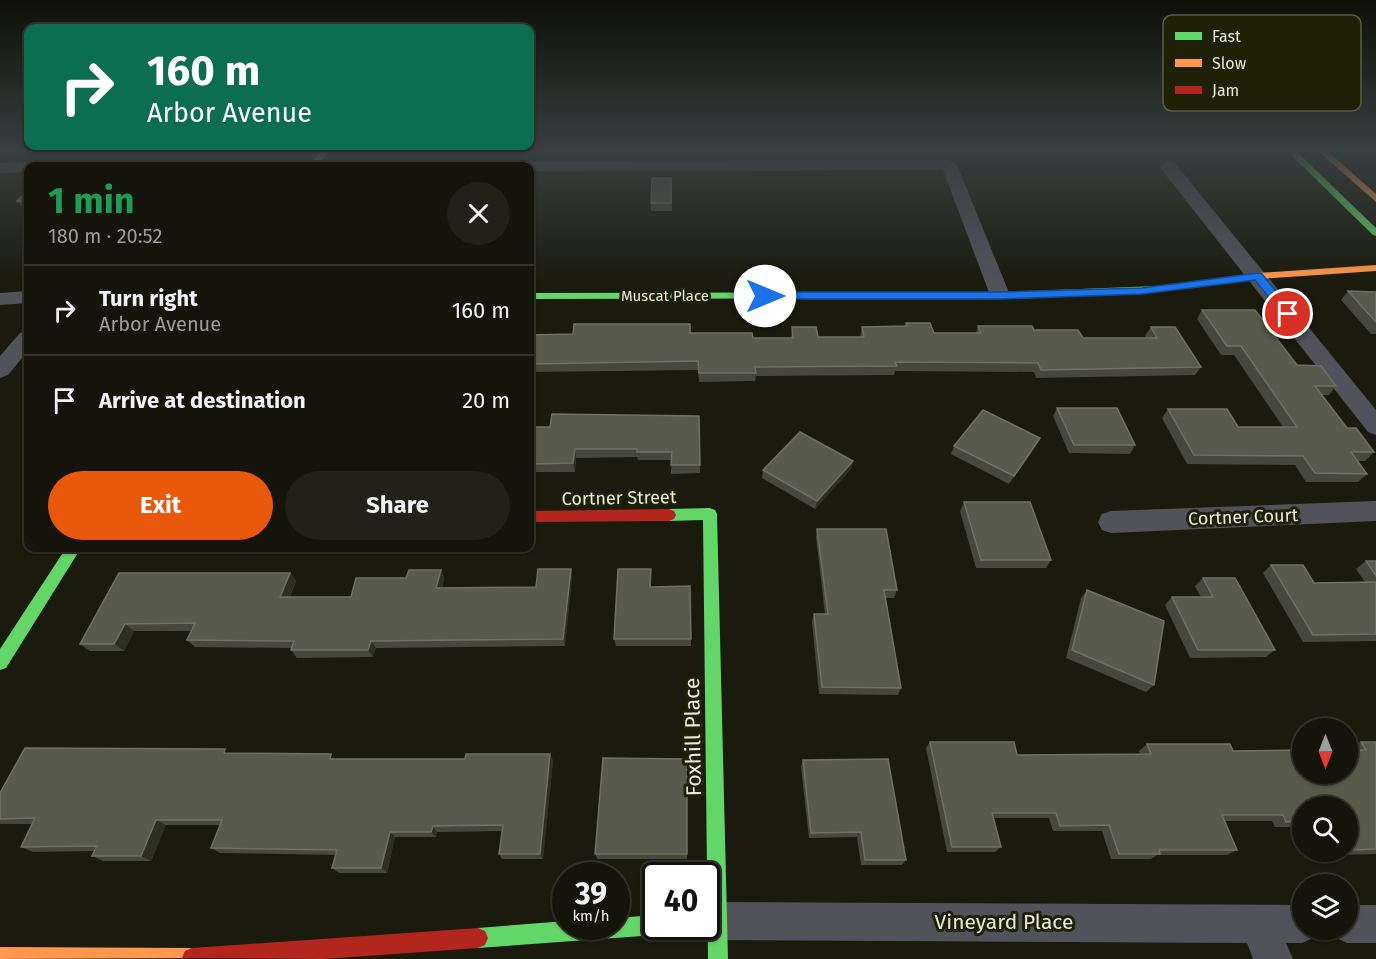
<!DOCTYPE html>
<meta charset="utf-8">
<style>
body{margin:0;font-family:"Fira Sans",sans-serif;background:#212118;color:#f1f3f6;height:100vh;display:flex;flex-direction:column;font-size:22px;white-space:nowrap}
*{box-sizing:border-box;margin:0}
p{font-size:20px;color:#9d9e9c}
.icon{flex:none;width:33px;height:33px;fill:none;stroke:currentColor;stroke-width:2;stroke-linecap:round;stroke-linejoin:round}
.map{position:relative;flex:1;overflow:hidden}
.drawer{position:absolute;left:24px;top:162px;width:510px;height:390px;display:flex;flex-direction:column;background:#14140a;border-radius:12px;box-shadow:0 2px 4px #0004,0 0 0 2px #33332b}
.drawer>*{flex:none}
.hud{position:absolute;left:24px;top:24px;width:510px;height:126px;border-radius:12px;box-shadow:0 2px 4px #0004,0 0 0 2px #33332b;background:#0b6e4f;color:#fff;overflow:hidden}
.needle{width:39px;rotate:180deg}
.tools{position:absolute;left:1292px;top:718px;display:grid;gap:12px}
.tools a{display:grid;place-items:center;width:66px;height:66px;border-radius:50%;background:#14140a;box-shadow:0 2px 4px #0004,0 0 0 2px #33332b;font-size:30px}
.speed{position:absolute;left:552px;top:862px;display:flex;gap:12px;font-size:30px;font-weight:700;text-align:center}
.speed>*{display:grid;place-content:center;width:78px;height:78px;border-radius:50%;background:#14140a;box-shadow:0 2px 4px #0004,0 0 0 2px #33332b;line-height:1}
.speed small{font-size:15px;font-weight:400}
.speed .limit{border:3px solid #111;border-radius:9px;background:#fff;color:#111}
.pin{position:absolute;display:grid;place-items:center;width:51px;height:51px;color:#fff;margin:-26px;border:3px solid #fff;border-radius:50%;box-shadow:0 2px 6px #0007}
.me{position:absolute;width:66px;margin:-33px;rotate:90deg;stroke-linejoin:round;filter:drop-shadow(0 0 4px #0008)}
.turn{display:flex;align-items:center;gap:21px;height:126px;padding:0 24px;font-size:27px}
.turn .icon{width:78px;height:78px;stroke-width:2.5}
.turn b{display:block;font-size:42px;line-height:51px}
.round{display:grid;place-items:center;flex:none;width:63px;height:63px;border-radius:32px;background:#212118}
.head{display:flex;align-items:center;justify-content:space-between;height:102px;padding:0 24px}
h1{font-size:36px;font-weight:700;line-height:45px;color:#1e9e55}
.button{display:flex;gap:12px;margin-top:auto;padding:12px 24px}
.button a{flex:1;height:69px;border-radius:36px;background:#ea580c;color:#fff;font-size:24px;font-weight:700;line-height:69px;text-align:center}
.button a+a{background:#212118;color:#f1f3f6}
ul{padding:0;list-style:none}
li{display:flex;align-items:center;gap:18px;height:90px;padding:0 24px;border-top:2px solid #33332b}
li div{flex:1}
li b{display:block;font-size:22px}
li em{font-style:normal}
.map>svg:first-child{display:block}
.lines{fill:none;stroke-linecap:round;stroke-linejoin:round}
.street{fill:#52535a;fill-rule:evenodd}
.fast{fill:#63d668;fill-rule:evenodd}
.slow{fill:#ff974d;fill-rule:evenodd}
.jam{fill:#b3261e;fill-rule:evenodd}
.wall{fill:#46483b}
.shaded-wall{fill:#2d2f21}
.building{fill:#585a4c;stroke:#6e7163;stroke-width:1.5}
.route{fill:#1a73e8;stroke:#114b97;stroke-width:1.5}
.labels{text-anchor:middle;dominant-baseline:central;stroke-width:6;stroke-linejoin:round;paint-order:stroke}
.far-street-label{font-size:15px;fill:#e9ecdc;stroke:#1e2107}
.street-label{font-size:18px;fill:#e9ecdc;stroke:#1e2107}
.near-street-label{font-size:21px;fill:#e9ecdc;stroke:#1e2107}
.key{fill:#1e2107;stroke:#5b5e47;stroke-width:1.5}
.key-label{font-size:16px;fill:#e9ecdc}
</style>
<div class="map">
<svg width="1376" height="959" viewBox="0 0 1376 959">
<rect width="100%" height="100%" fill="#1a1b0d"/>
<g class="lines">
<!-- street -->
<g class="street">
<path d="M949,160L957,165L1010,295L1007,299H993L990,295L943,170L530,171V166H490L498,161Z"/>
<path d="M1168,161L1174,162L1376,410V435L1368,432L1162,170L1160,166Z"/>
<path d="M28,162L36,166H28V172L0,173V163Z"/>
<path d="M28,291V303L0,305V293Z"/>
<path d="M28,331V351L8,375L0,378V356L20,333Z"/>
<path d="M1376,501V521L1111,533L1102,530L1098,522L1102,514L1111,511Z"/>
<path d="M708,902L1302,905V930H1319L1315,937L1302,943H1286L1293,959H1253L1247,943L708,940L695,934L691,927H706Z"/>
<path d="M1347,905H1376V943H1347L1334,937L1330,930H1347Z"/>
</g>
<!-- fast -->
<g class="fast">
<path d="M321,149H329L318,166H310Z"/>
<path d="M1285,149H1294L1376,228V236L1373,235Z"/>
<path d="M1158,286L1162,287V291L1000,298L530,299V293L1000,292Z"/>
<path d="M710,508L715,510L717,514L728,959H708L703,520L669,521L664,519L662,515L664,511L669,509Z"/>
<path d="M66,548H81L6,668L0,670V649Z"/>
<path d="M656,915V927H665L663,932L656,935L478,948L471,945L468,938L471,931L478,928L566,921V927H616V918Z"/>
</g>
<!-- slow -->
<g class="slow">
<path d="M1316,149H1325L1376,194V202Z"/>
<path d="M1376,265V271L1258,279L1158,292L1153,289L1158,286L1258,273Z"/>
<path d="M0,947L192,948L199,951L202,958L0,959Z"/>
</g>
<!-- jam -->
<g class="jam">
<path d="M669,509L674,511L676,515L674,519L669,521L530,522V511Z"/>
<path d="M478,928L485,931L488,938L485,945L478,948L324,959L182,958L185,951L192,948Z"/>
</g>
</g>
<!-- wall -->
<g class="wall">
<path d="M671,178L672,211H651V203Z"/>
<path d="M28,190V209H24L17,201Z"/>
<path d="M1348,291L1376,292V334H1371L1341,300Z"/>
<path d="M1202,310L1297,365L1336,386L1329,395H1322L1347,428L1374,452L1365,461H1357L1367,474L1358,482H1306L1295,465L1187,464L1162,418L1168,409L1238,427H1283L1234,355H1221L1197,319Z"/>
<path d="M906,323L934,333H976L978,326L1034,330L1083,338H1146L1145,336L1151,327L1201,367L1195,375L1036,378L1034,372L895,371L894,375L756,376L755,381L699,382L698,370L530,372V335L690,333L753,338H791L792,327L818,337H860L862,327L905,326Z"/>
<path d="M1057,408L1135,445L1130,454L1069,453L1053,416Z"/>
<path d="M699,416L700,473L671,474V460H638L637,457L576,458L575,472H530V427H550Z"/>
<path d="M954,446H1036L1009,484L951,454Z"/>
<path d="M853,461L851,469L815,509L762,478L763,470Z"/>
<path d="M964,502L1051,560L1046,568H976L960,511Z"/>
<path d="M817,529L897,590L894,598H885L901,688L898,695L819,694L812,622L814,614H825L816,537Z"/>
<path d="M1366,561H1376V641L1303,642L1263,573L1271,565L1314,583L1365,582L1356,569Z"/>
<path d="M571,569L572,577L565,646L376,648L373,657L297,658L291,650L292,648L195,647L187,640L192,631H134L124,651H90L80,644L119,573H290L296,581L290,597H351L406,578L441,570L444,578L442,588L536,587Z"/>
<path d="M651,577V587L690,586L691,646H616L614,639Z"/>
<path d="M1203,578L1275,650L1266,657L1190,658L1165,605L1172,597H1201L1195,586Z"/>
<path d="M1087,590L1154,685L1146,692L1066,658L1081,598Z"/>
<path d="M930,742L1017,755L1140,754L1139,751L1147,744L1233,751L1350,750V748L1361,742H1376V854L1338,855L1337,852H1347V807H1302V827H1275L1272,821H1224L1237,850L1227,855H1157L1151,859H1111L1102,831H1053L1049,818H994L1001,847L995,852H947L926,748Z"/>
<path d="M231,753L336,759L553,760L543,859H502L499,854L502,831L437,832L436,837H395L387,873H339L332,868L336,855L220,853L211,848L220,825H166L151,861H103L92,856L94,851L33,852L21,847L33,824H0V793Z"/>
<path d="M687,759V859H597L595,854Z"/>
<path d="M803,760L906,860L902,865H861L857,837L809,838L801,767Z"/>
</g>
<!-- shaded-wall -->
<g class="shaded-wall">
<path d="M1040,438L1036,446L1009,484L1014,476Z"/>
<path d="M575,449L576,458L575,472L573,463Z"/>
<path d="M853,461L851,469L815,509L817,501Z"/>
<path d="M571,569L572,577L565,646L563,639Z"/>
<path d="M441,570L444,578L440,596L436,588Z"/>
<path d="M290,573L296,581L286,605L280,597Z"/>
<path d="M125,624L134,631L124,651L114,644Z"/>
<path d="M371,641L376,648L373,657L368,650Z"/>
<path d="M550,754L553,760L543,859L540,854Z"/>
<path d="M156,820L166,825L151,861L141,856Z"/>
<path d="M433,826L437,832L436,837L431,832Z"/>
<path d="M390,832L395,837L387,873L381,868Z"/>
</g>
<!-- building -->
<g class="building">
<path d="M652,178H671V203H651Z"/>
<path d="M28,190V201H17Z"/>
<path d="M1348,291L1376,292V322Z"/>
<path d="M1202,310H1255L1297,365L1321,366L1336,386H1315L1347,428H1356L1374,452H1351L1367,474L1315,473L1303,456L1194,455L1168,409H1227L1238,427H1297L1241,346H1227Z"/>
<path d="M906,323H930L934,333H981L978,326H1032L1034,330H1078L1083,338H1157L1151,327H1175L1201,367L1041,370L1038,363L895,362L897,366L755,367L756,373H699L698,361L530,364V335L573,334L574,324H690V333H752L753,338H793L792,327H816L818,337H864L862,327L907,326Z"/>
<path d="M1057,408H1117L1135,445H1074Z"/>
<path d="M983,410L1040,438L1014,476L954,446Z"/>
<path d="M552,414L699,416L700,465H671L672,452H637V449H575L573,463L530,464V427H550Z"/>
<path d="M800,432L853,461L817,501L763,470Z"/>
<path d="M964,502H1030L1051,560H981Z"/>
<path d="M817,529H886L897,590H884L901,688L822,687L814,614H828Z"/>
<path d="M1366,561H1376V576Z"/>
<path d="M1271,565H1303L1314,583L1376,582V634L1313,635Z"/>
<path d="M538,569H571L563,639L371,641L368,650H291L294,641L187,640L195,623L125,624L114,644H80L119,573H290L280,597H351L356,578H406L409,570H441L436,588L536,587Z"/>
<path d="M618,569H651L650,587L690,586L691,639H614Z"/>
<path d="M1203,578H1235L1275,650H1198L1172,597H1213Z"/>
<path d="M1087,590L1164,621L1154,685L1072,650Z"/>
<path d="M930,742H1014L1017,755L1151,754L1147,744H1230L1233,751L1302,750V774H1347V750H1366L1361,742H1376V849L1351,850L1347,843V807H1302V821L1286,822L1283,815H1222L1237,850H1159L1160,854H1119L1109,825L1060,826L1056,813H992L1001,847H952Z"/>
<path d="M25,748L225,749L224,753L331,754L330,759H465L466,754H550L540,854H499L503,825L433,826L431,832H390L381,868H332L337,850L211,848L222,820H156L141,856H92L97,846L21,847L35,818L0,819V793Z"/>
<path d="M603,758L687,759V854H595Z"/>
<path d="M888,759L906,860H865L861,832L811,833L803,760Z"/>
</g>
<!-- sky -->
<linearGradient id="sky" x2="0" y2="1"><stop stop-color="#0e0f07"/><stop offset="0.53" stop-color="#383f40"/><stop offset="1" stop-color="#383f40" stop-opacity="0"/></linearGradient>
<rect width="1376" height="283" fill="url(#sky)"/>
<!-- route -->
<path class="route" d="M1258,273L1262,274L1292,311V316H1284L1255,280L1142,294L1000,299H765L760,296L765,292H1000L1142,288Z"/>
<g class="labels">
<!-- far-street labels -->
<g class="far-street-label">
<text x="665" y="296">Muscat Place</text>
</g>
<!-- street labels -->
<g class="street-label">
<text transform="translate(619 498) rotate(-1)">Cortner Street</text>
<text transform="translate(1243 517) rotate(-2)">Cortner Court</text>
</g>
<!-- near-street labels -->
<g class="near-street-label">
<text transform="translate(693 737) rotate(-91)">Foxhill Place</text>
<text x="1004" y="922">Vineyard Place</text>
</g>
</g>
<!-- legend -->
<rect x="1163" y="15" width="198" height="96" rx="9" class="key"/>
<rect x="1175" y="32" width="27" height="8" fill="#63d668"/>
<rect x="1175" y="59" width="27" height="8" fill="#ff974d"/>
<rect x="1175" y="86" width="27" height="8" fill="#b3261e"/>
<g class="key-label">
<text x="1212" y="42">Fast</text>
<text x="1212" y="69">Slow</text>
<text x="1212" y="96">Jam</text>
</g>
</svg>
<div class="tools">
<a><svg class="needle" viewBox="-14 -14 28 28"><path d="M0-13l5 13h-10z" fill="#e53935"/><path d="M0 13l5-13h-10z" fill="#9d9e9c"/></svg></a>
<a><svg class="icon" aria-label="search" viewBox="0 0 24 24"><circle cx="10" cy="10" r="6"/><path d="M15 15l6 6"/></svg></a>
<a><svg class="icon" aria-label="layers" viewBox="0 0 24 24"><path d="M12 4l9 5-9 5-9-5zM3 14l9 5 9-5"/></svg></a>
</div>
<div class="speed"><div>39<small>km/h</small></div><div class="limit">40</div></div>
<div class="pin" style="left:1288px;top:314px;background:#d93025"><svg class="icon" aria-label="arrive" viewBox="0 0 24 24"><path d="M6 21V4h12l-3 4 3 4H6"/></svg></div>
<svg class="me" style="left:765px;top:296px" viewBox="-20 -20 40 40"><circle r="19" fill="#fff"/><path d="M0-13L10 11 0 6-10 11z" fill="#1a73e8"/></svg>
<div class="hud">
<div class="turn"><svg class="icon" aria-label="right" viewBox="0 0 24 24"><path d="M7 20v-9h11M14 6l5 5-5 5"/></svg><div><b>160 m</b>Arbor Avenue</div></div>
</div>
<section class="drawer">
<div class="head"><div><h1>1 min</h1><p>180 m · 20:52</p></div><a class="round"><svg class="icon" aria-label="close" viewBox="0 0 24 24"><path d="M6 6l12 12M18 6L6 18"/></svg></a></div>
<ul>
<li><svg class="icon" aria-label="right" viewBox="0 0 24 24"><path d="M7 20v-9h11M14 6l5 5-5 5"/></svg><div><b>Turn right</b><p>Arbor Avenue</p></div><em>160 m</em></li>
<li><svg class="icon" aria-label="arrive" viewBox="0 0 24 24"><path d="M6 21V4h12l-3 4 3 4H6"/></svg><div><b>Arrive at destination</b></div><em>20 m</em></li>
</ul>
<div class="button"><a>Exit</a><a>Share</a></div>
</section>
</div>
